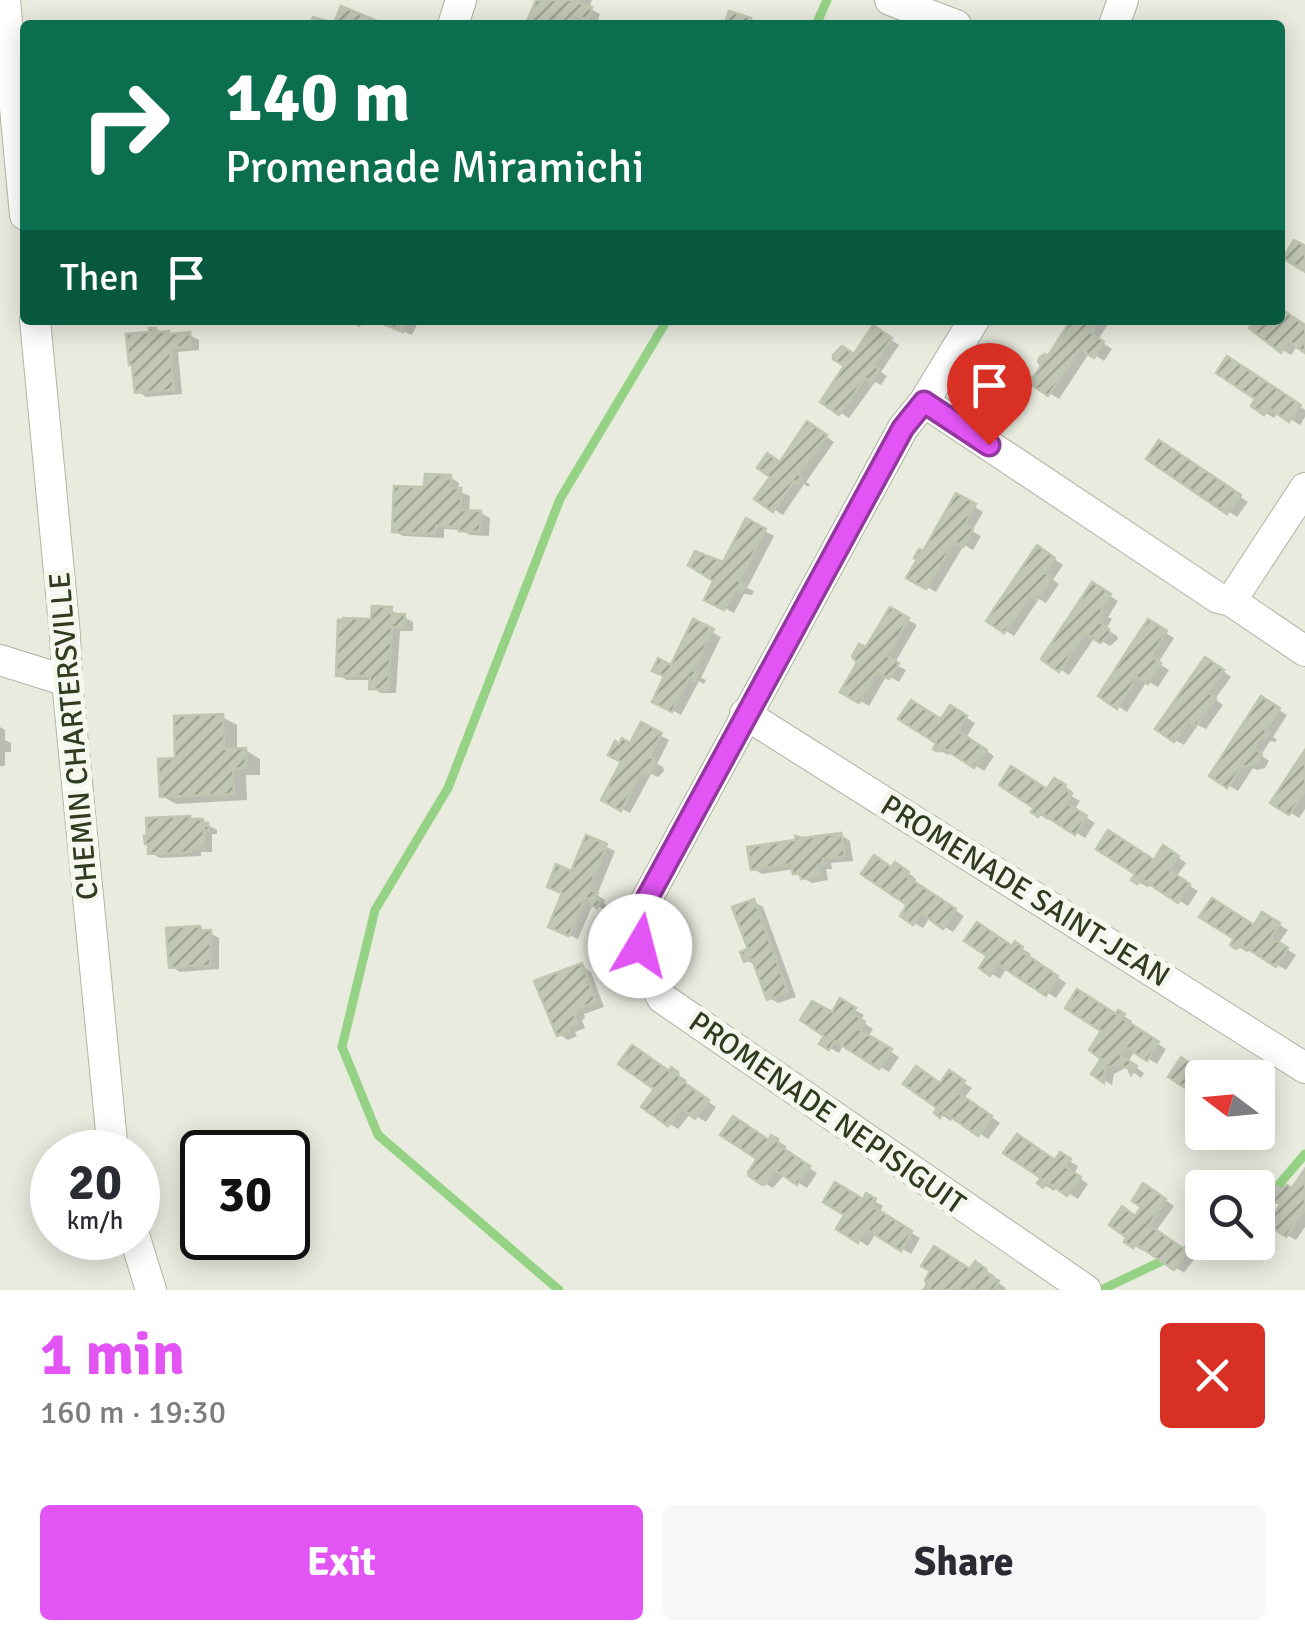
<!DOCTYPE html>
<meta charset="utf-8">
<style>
body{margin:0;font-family:Signika,sans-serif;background:#f7f7f7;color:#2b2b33;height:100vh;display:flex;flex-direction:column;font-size:38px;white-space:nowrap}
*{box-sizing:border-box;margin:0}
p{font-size:32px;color:#7c7c81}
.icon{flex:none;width:55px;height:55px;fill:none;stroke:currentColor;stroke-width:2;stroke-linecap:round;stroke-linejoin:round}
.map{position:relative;height:1290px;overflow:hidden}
.sheet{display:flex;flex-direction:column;background:#fff;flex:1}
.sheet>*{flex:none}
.banner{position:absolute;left:20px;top:20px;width:1265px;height:305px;border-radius:10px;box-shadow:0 5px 25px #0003;background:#0b6e4f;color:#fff;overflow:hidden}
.needle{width:65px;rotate:286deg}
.buttons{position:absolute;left:1185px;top:1060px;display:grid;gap:20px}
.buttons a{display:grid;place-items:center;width:90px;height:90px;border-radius:10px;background:#fff;box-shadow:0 5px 25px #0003;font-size:50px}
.speed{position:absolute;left:30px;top:1130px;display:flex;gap:20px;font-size:50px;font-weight:700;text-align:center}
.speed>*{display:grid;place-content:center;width:130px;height:130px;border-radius:50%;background:#fff;box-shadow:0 5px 25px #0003;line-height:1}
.speed small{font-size:25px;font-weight:400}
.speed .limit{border:5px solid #111;border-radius:15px;background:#fff;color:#111}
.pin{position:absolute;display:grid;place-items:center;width:85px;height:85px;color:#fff;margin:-102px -42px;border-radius:50% 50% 50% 0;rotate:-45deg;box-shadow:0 0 10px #0007}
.pin .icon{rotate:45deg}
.me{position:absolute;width:110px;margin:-55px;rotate:8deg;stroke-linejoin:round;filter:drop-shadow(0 0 8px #0008)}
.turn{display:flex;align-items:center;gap:35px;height:210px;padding:0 40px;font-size:45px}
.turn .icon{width:130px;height:130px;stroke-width:2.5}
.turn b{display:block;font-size:70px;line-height:85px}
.then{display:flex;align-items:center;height:95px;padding:0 40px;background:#0003;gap:20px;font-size:38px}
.round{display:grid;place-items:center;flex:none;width:105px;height:105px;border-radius:10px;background:#f7f7f7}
.overview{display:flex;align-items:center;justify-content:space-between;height:170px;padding:0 40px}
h1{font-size:60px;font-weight:700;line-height:75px;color:#e354f5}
.primary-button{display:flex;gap:20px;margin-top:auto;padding:20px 40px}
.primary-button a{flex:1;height:115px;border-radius:10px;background:#e354f5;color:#fff;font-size:40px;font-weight:700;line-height:115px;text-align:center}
.primary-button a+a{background:#f7f7f7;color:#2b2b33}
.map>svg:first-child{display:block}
.shadow{fill:#0003}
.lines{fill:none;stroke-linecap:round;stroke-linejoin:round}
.stream{stroke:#95d286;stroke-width:9}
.building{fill:url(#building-hatch);stroke:#c0c5b2;stroke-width:2.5}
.street-casing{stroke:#aeb3a2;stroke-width:32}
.secondary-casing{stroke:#afb79e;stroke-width:32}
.street{stroke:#fff;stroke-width:30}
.secondary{stroke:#fff;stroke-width:30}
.route-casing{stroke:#94379f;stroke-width:25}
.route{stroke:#e354f5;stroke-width:18}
.labels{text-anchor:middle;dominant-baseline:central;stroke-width:10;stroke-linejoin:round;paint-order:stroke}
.street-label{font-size:30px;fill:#313b20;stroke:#f6f8f0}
</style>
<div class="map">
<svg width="1305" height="1290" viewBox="0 0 1305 1290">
<defs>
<pattern id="building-hatch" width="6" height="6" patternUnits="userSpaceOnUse" patternTransform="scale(2.5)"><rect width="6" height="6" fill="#c1c6b5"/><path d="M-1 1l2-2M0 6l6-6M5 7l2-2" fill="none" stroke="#9da293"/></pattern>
</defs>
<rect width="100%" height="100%" fill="#e9ebdf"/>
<!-- shadow -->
<g class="shadow">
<path d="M539,0H592L589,8L600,14L597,23L585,18L582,25H539Z"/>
<path d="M1280,310L1305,327V350L1298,345L1291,355L1266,340L1257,320H1280Z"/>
<path d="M343,320H363L360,327Z"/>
<path d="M377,320H419L412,335Z"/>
<path d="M1074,320L1110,321L1098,340L1112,349L1104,361L1090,352L1059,399L1033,382Z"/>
<path d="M874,329L899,345L881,372L887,376L881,385L875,382L849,418L824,402Z"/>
<path d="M156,330L174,336L189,335L199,340V350L178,352L182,394L146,397L137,391L152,335Z"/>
<path d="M1237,364L1305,410V417L1300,425L1278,412L1274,418L1254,406L1259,399Z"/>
<path d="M817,430L834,442L806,482L810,484L808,487L804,484L783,515L758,499L781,464Z"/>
<path d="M1168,448L1248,502L1237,517L1149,459Z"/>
<path d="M450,477L459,483L458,491L470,496L469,513H481L490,518L489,536L470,535L462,530L444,529V538L403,536L394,531L426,490Z"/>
<path d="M957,496L983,512L972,531L981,536L973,550L964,545L936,592L910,577Z"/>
<path d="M747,522L774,536L747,588L754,591L752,595L744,594L734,613L707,599Z"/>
<path d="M1046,553L1063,565L1053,580L1059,584L1046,603L1039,599L1014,636L989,620Z"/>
<path d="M1093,585L1118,601L1108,617L1112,619L1106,629L1117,636L1118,639L1110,646L1095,637L1069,675L1044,659Z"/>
<path d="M391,610L413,622V631H400L396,693H381L372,688V680H347L338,675L373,622Z"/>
<path d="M891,610L917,625L894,664L906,670L899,682L887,675L869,706L843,691Z"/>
<path d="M694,623L721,637L701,678L706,680L704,684L699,681L681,715L655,701Z"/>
<path d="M1149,623L1174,638L1158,663L1169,670L1158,687L1147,681L1127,712L1101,695Z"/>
<path d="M1215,665L1231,677L1215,699L1223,705L1206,729L1198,725L1184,745L1175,740Z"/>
<path d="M1262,699L1287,715L1273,737L1277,740L1275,742L1270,741L1261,755L1269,761L1265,768L1257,770L1253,768L1238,791L1212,775Z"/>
<path d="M951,708L975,723L966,738L994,756L984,771L953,751L948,755L936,748L942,722Z"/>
<path d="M222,717L237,725V751L245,750L260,759V775H246L247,800L176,804L162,796L178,761Z"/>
<path d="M642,726L669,740L657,764L663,767L664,771L658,777L651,774L630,813L604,799Z"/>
<path d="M0,727L5,730V740L11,743V752H5V766H0Z"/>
<path d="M1305,755V809L1299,818L1274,802Z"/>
<path d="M1064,786L1073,792L1071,796L1080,801L1074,810L1095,823L1085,838L1051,816L1048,820L1034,811L1048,792Z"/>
<path d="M202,822L217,830V834H212V852H201V856L160,858L151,853Z"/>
<path d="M841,835L850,841L853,861L831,863L832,869H826L828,880L812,883L795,873L794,869L762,874L753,869Z"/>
<path d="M587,838L615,851L597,895L605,900L604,903L608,908L607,911L593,904L578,939L560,931L564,893Z"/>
<path d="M1173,854L1186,863L1176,877L1198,891L1188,906L1153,884L1148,887L1138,882V874Z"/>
<path d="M892,870H904L916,879L914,883L964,916L953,932L930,917L923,928L903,916L911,904Z"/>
<path d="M754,902L763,907L796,997L778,1003L769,998L755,965L746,960L751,951Z"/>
<path d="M1263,915L1288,930L1278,944L1296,955L1286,970L1253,949L1247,952L1234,944L1255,928Z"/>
<path d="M200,928L219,938V969L180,972L171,966Z"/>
<path d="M1016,945L1031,954L1028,957L1066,983L1056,998L1007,967L1000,979L983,968L991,956L1013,948Z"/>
<path d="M582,966L591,972L604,1007L584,1014L585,1018L582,1020L585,1028L575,1032L577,1036L568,1040L559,1034Z"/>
<path d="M841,1002L864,1015L860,1020L873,1029L868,1037L899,1057L889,1072L844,1044L839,1053L830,1048L833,1016Z"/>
<path d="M1119,1013L1132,1021L1129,1026L1166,1049L1157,1064L1135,1050L1128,1062L1144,1073L1141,1078L1127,1067L1114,1074L1112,1085L1095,1074L1105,1058Z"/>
<path d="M672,1071L686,1080L688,1087L716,1107L706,1122L691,1113L678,1129L670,1124L657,1089Z"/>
<path d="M958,1079L972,1088L964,1098L1000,1123L988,1139L954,1116L951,1121L937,1112L940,1108L941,1085Z"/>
<path d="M1258,1110L1266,1115L1258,1127Z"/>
<path d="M772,1138L786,1146V1152L817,1173L807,1188L785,1174L773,1188L751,1175Z"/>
<path d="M1061,1156L1078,1166L1074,1174L1088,1184L1078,1199L1057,1186L1054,1191L1041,1183Z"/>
<path d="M1305,1174V1227L1296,1240L1287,1235L1282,1206L1270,1198L1293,1191Z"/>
<path d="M1153,1192L1174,1206L1156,1231L1195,1258L1184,1273L1146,1248L1143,1251L1127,1241L1136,1218Z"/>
<path d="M867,1197L883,1206L879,1213L920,1238L911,1254L876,1233L868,1246L839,1228Z"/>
<path d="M976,1265L995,1276V1281L1006,1288L1005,1290H926L971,1272Z"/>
</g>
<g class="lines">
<!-- stream -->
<g class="stream">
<path d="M816,25L827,0"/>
<path d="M1258,1209L1305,1154"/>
<path d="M559,1290L378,1135L342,1047L375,910L448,788L560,499L667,320"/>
<path d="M1101,1290L1202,1242"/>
</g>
</g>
<!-- building -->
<g class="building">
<path d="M536,0H581L580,3L592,7L588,20L575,15L571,25H536L527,21Z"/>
<path d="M341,6L377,21L375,25H310L313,17L334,23Z"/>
<path d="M729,11L751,18L750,20L764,25H724Z"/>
<path d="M1294,240L1305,246V272L1283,258Z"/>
<path d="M1280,308L1305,325V353L1288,341L1281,353L1249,328L1254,320H1280Z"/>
<path d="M374,320H408L403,332Z"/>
<path d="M1071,320H1099L1091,333L1104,342L1094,358L1080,349L1048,396L1029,383L1041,366L1038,361L1040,357L1045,354L1048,356Z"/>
<path d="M873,325L892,338L873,365L879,369L871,382L865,378L839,415L820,402L844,366L833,359V355L842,346L854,354Z"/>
<path d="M149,328H156L157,332L169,331V334L190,332L191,346L170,348L174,390L135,393L132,365H129L126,334L149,332Z"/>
<path d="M1227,356L1301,405L1289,422L1269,408L1264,415L1251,406L1255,399L1216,373Z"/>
<path d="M807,421L827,435L799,475L803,477L798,484L794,481L773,512L754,499L770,477L757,468L767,453L780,462Z"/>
<path d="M1159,440L1241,495L1227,514L1146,459Z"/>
<path d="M425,474L451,475L450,488H461V510L481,511L480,532L459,531V527L436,526L435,534L392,532L394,486L424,487Z"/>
<path d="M956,493L976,504L965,524L973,529L963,547L954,542L926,589L906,578L917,560L914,558L919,549L923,551Z"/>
<path d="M746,518L766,529L739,581L746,584L742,592L735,590L724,610L704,600L713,581L688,565L695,551L723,562Z"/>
<path d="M1037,545L1055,558L1045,573L1052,577L1036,600L1030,595L1004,633L986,621Z"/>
<path d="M1092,582L1111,594L1101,610L1105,612L1099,622L1109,629L1110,634L1100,643L1085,633L1059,672L1041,659Z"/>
<path d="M372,606L392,607L391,614H405L404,628L392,627L388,690L369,689L370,676H336L338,620H343V618L371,619Z"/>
<path d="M890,607L909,618L887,656L899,663L889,679L877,672L859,703L840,692L857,663L852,656L859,644L866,647Z"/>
<path d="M693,619L714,629L693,670L699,673L694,681L689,678L672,712L652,702L664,676L652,671L658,658L671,665Z"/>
<path d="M1148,619L1167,631L1151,656L1161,663L1148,684L1137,677L1117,709L1098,696Z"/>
<path d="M1205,657L1224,670L1208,692L1216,698L1196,726L1188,721L1174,742L1155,729Z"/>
<path d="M1261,696L1280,708L1265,730L1269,733L1265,739L1260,738L1254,748L1262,754L1255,764H1249L1247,767L1243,765L1227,788L1209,776Z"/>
<path d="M911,700L941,719L950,705L967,716L958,731L987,750L974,768L943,748L941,751H936L933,749L936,743L898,719Z"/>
<path d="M223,714L224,749L246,748V768L224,769L233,770L234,794L160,797L158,759L175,758L174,716Z"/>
<path d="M641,722L662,733L649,757L655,759L656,765L651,772L647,774L642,771L621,811L601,800L621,762L608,755L615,741L619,744L622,738L630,743Z"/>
<path d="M1305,750V791L1289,815L1270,803Z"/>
<path d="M1011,766L1047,789L1054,778L1066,785L1064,789L1072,794L1067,803L1087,816L1075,835L1041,813L1038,817L1031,812L1034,808L999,785Z"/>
<path d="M190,816V819H203V823H208L209,830H204V848L192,849V852L148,854V844H145L144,836H147L146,818Z"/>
<path d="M1108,830L1154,860L1163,845L1179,856L1169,870L1190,884L1178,903L1143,880L1137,884L1131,880L1135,874L1096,849Z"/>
<path d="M841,833L845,856L823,859L825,864L818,865L820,876L801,879L800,873L793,874L791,864L751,870L747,847L796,840L795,836L804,838Z"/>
<path d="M586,835L607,844L589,889L598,893L596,896L600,901L597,908L591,905L590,900L585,897L569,936L548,927L562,893L547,887L556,864L571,871Z"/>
<path d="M874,855L891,867L895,862L909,872L906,876L956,909L943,929L921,913L913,925L900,916L907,905L861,874Z"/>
<path d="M1212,898L1254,925L1262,912L1280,923L1271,937L1288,948L1276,967L1242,945L1236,949L1230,945L1234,939L1199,917Z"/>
<path d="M754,899L788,992L767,1000L752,959L744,962L740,952L748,949L732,907Z"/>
<path d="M977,922L1012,946L1015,941L1023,947L1021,951L1058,976L1046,996L998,964L990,976L979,968L987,956L964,941Z"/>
<path d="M200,926L201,931L211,930L210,965L203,967V965L169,968L166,928Z"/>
<path d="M582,963L596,1002L576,1009L578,1013L574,1015L577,1023L568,1027L569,1031L557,1036L534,981Z"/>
<path d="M1077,989L1116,1014L1118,1010L1125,1014L1122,1018L1159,1042L1147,1061L1126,1047L1120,1055L1137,1066L1131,1075L1128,1068L1116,1064L1105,1069L1104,1083L1091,1074L1101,1059L1089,1050L1101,1031L1065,1008Z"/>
<path d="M840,998L856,1008L853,1013L865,1022L860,1030L892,1049L879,1069L835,1041L829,1050L819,1044L824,1036L800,1020L812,1001L832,1012Z"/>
<path d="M632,1045L669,1071L671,1067L678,1072L679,1079L709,1100L695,1119L682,1109L668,1126L641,1107L654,1089L618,1064Z"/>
<path d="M1181,1057L1208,1076L1212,1070L1217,1073L1218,1078H1202V1118L1191,1111L1194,1107L1189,1105L1196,1095L1168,1077Z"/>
<path d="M916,1066L940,1083L949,1070L965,1081L957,1092L992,1116L978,1136L944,1112L940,1118L934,1113L937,1108L903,1084Z"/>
<path d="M733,1116L769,1140L771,1135L778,1139V1145L810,1166L797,1185L775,1170L766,1184L762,1185L749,1176L748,1172L757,1159L720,1135Z"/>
<path d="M1017,1134L1055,1160L1060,1152L1071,1159L1066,1167L1081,1177L1067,1196L1047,1182L1043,1188L1037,1183L1041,1178L1003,1153Z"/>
<path d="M1305,1169V1209L1286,1237L1267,1224L1282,1202L1273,1203L1267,1199V1192L1271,1187L1277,1186L1281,1189L1287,1185L1292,1188Z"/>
<path d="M835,1182L863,1199L866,1193L876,1199L872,1206L912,1231L901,1251L866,1229L858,1243L836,1229L844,1215L823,1202Z"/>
<path d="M1143,1183L1166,1199L1149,1225L1187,1251L1174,1270L1136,1244L1133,1248L1124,1242L1126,1237L1109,1225L1122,1206L1135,1216L1141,1207L1132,1201Z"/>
<path d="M934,1246L970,1269L975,1261L986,1269L987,1274L999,1281L995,1287L1000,1290H923L927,1285L925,1280L930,1271L921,1266Z"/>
</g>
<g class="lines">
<!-- street casing -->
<g class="street-casing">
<g id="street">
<path d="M890,0L956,25"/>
<path d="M453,25L461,0"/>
<path d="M1114,25L1123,0"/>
<path d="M974,320L924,402L903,428L638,915C640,946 646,971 662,998L1086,1290"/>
<path d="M924,402L1218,598L1231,601L1305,651"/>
<path d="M1231,601L1305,488"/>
<path d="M0,660L67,681"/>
<path d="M745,714L1305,1068"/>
</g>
</g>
<!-- secondary casing -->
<g class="secondary-casing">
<g id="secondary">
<path d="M5,0L25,215"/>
<path d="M35,320L65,635L67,681L113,1152"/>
<path d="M135,1238L151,1290"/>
</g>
</g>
<!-- street -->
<use href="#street" class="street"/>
<!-- secondary -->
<use href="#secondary" class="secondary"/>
</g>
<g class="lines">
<!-- route casing -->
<g class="route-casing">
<path id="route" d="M640,946L638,915L903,428L924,402L989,445"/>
</g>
<!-- route -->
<use href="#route" class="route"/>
</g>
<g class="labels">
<!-- street labels -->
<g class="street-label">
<text transform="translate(74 736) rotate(-95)">CHEMIN CHARTERSVILLE</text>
<text transform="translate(1025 891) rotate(32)">PROMENADE SAINT-JEAN</text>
<text transform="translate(827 1113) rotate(35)">PROMENADE NEPISIGUIT</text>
</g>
</g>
</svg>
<div class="buttons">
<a><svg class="needle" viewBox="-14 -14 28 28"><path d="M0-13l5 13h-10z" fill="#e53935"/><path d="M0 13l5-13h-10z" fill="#7c7c81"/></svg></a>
<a><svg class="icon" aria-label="search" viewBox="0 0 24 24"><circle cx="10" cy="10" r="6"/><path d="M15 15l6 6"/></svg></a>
</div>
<div class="speed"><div>20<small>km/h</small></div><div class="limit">30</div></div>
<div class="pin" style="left:989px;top:445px;background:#d93025"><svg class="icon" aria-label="arrive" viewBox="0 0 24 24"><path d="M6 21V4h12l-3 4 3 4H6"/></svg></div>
<svg class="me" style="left:640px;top:946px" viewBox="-20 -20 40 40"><circle r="19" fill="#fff"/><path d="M0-13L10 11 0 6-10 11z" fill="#e354f5"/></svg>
<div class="banner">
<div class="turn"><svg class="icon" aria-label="right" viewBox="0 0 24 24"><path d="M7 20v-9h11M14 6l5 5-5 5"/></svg><div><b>140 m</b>Promenade Miramichi</div></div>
<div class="then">Then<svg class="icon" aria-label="arrive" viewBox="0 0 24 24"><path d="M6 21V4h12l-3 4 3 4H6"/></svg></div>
</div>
</div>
<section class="sheet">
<div class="overview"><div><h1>1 min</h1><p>160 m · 19:30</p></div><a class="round" style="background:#d93025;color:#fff"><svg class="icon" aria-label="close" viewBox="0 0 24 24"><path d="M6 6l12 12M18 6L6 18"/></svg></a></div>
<div class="primary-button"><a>Exit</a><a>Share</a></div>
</section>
